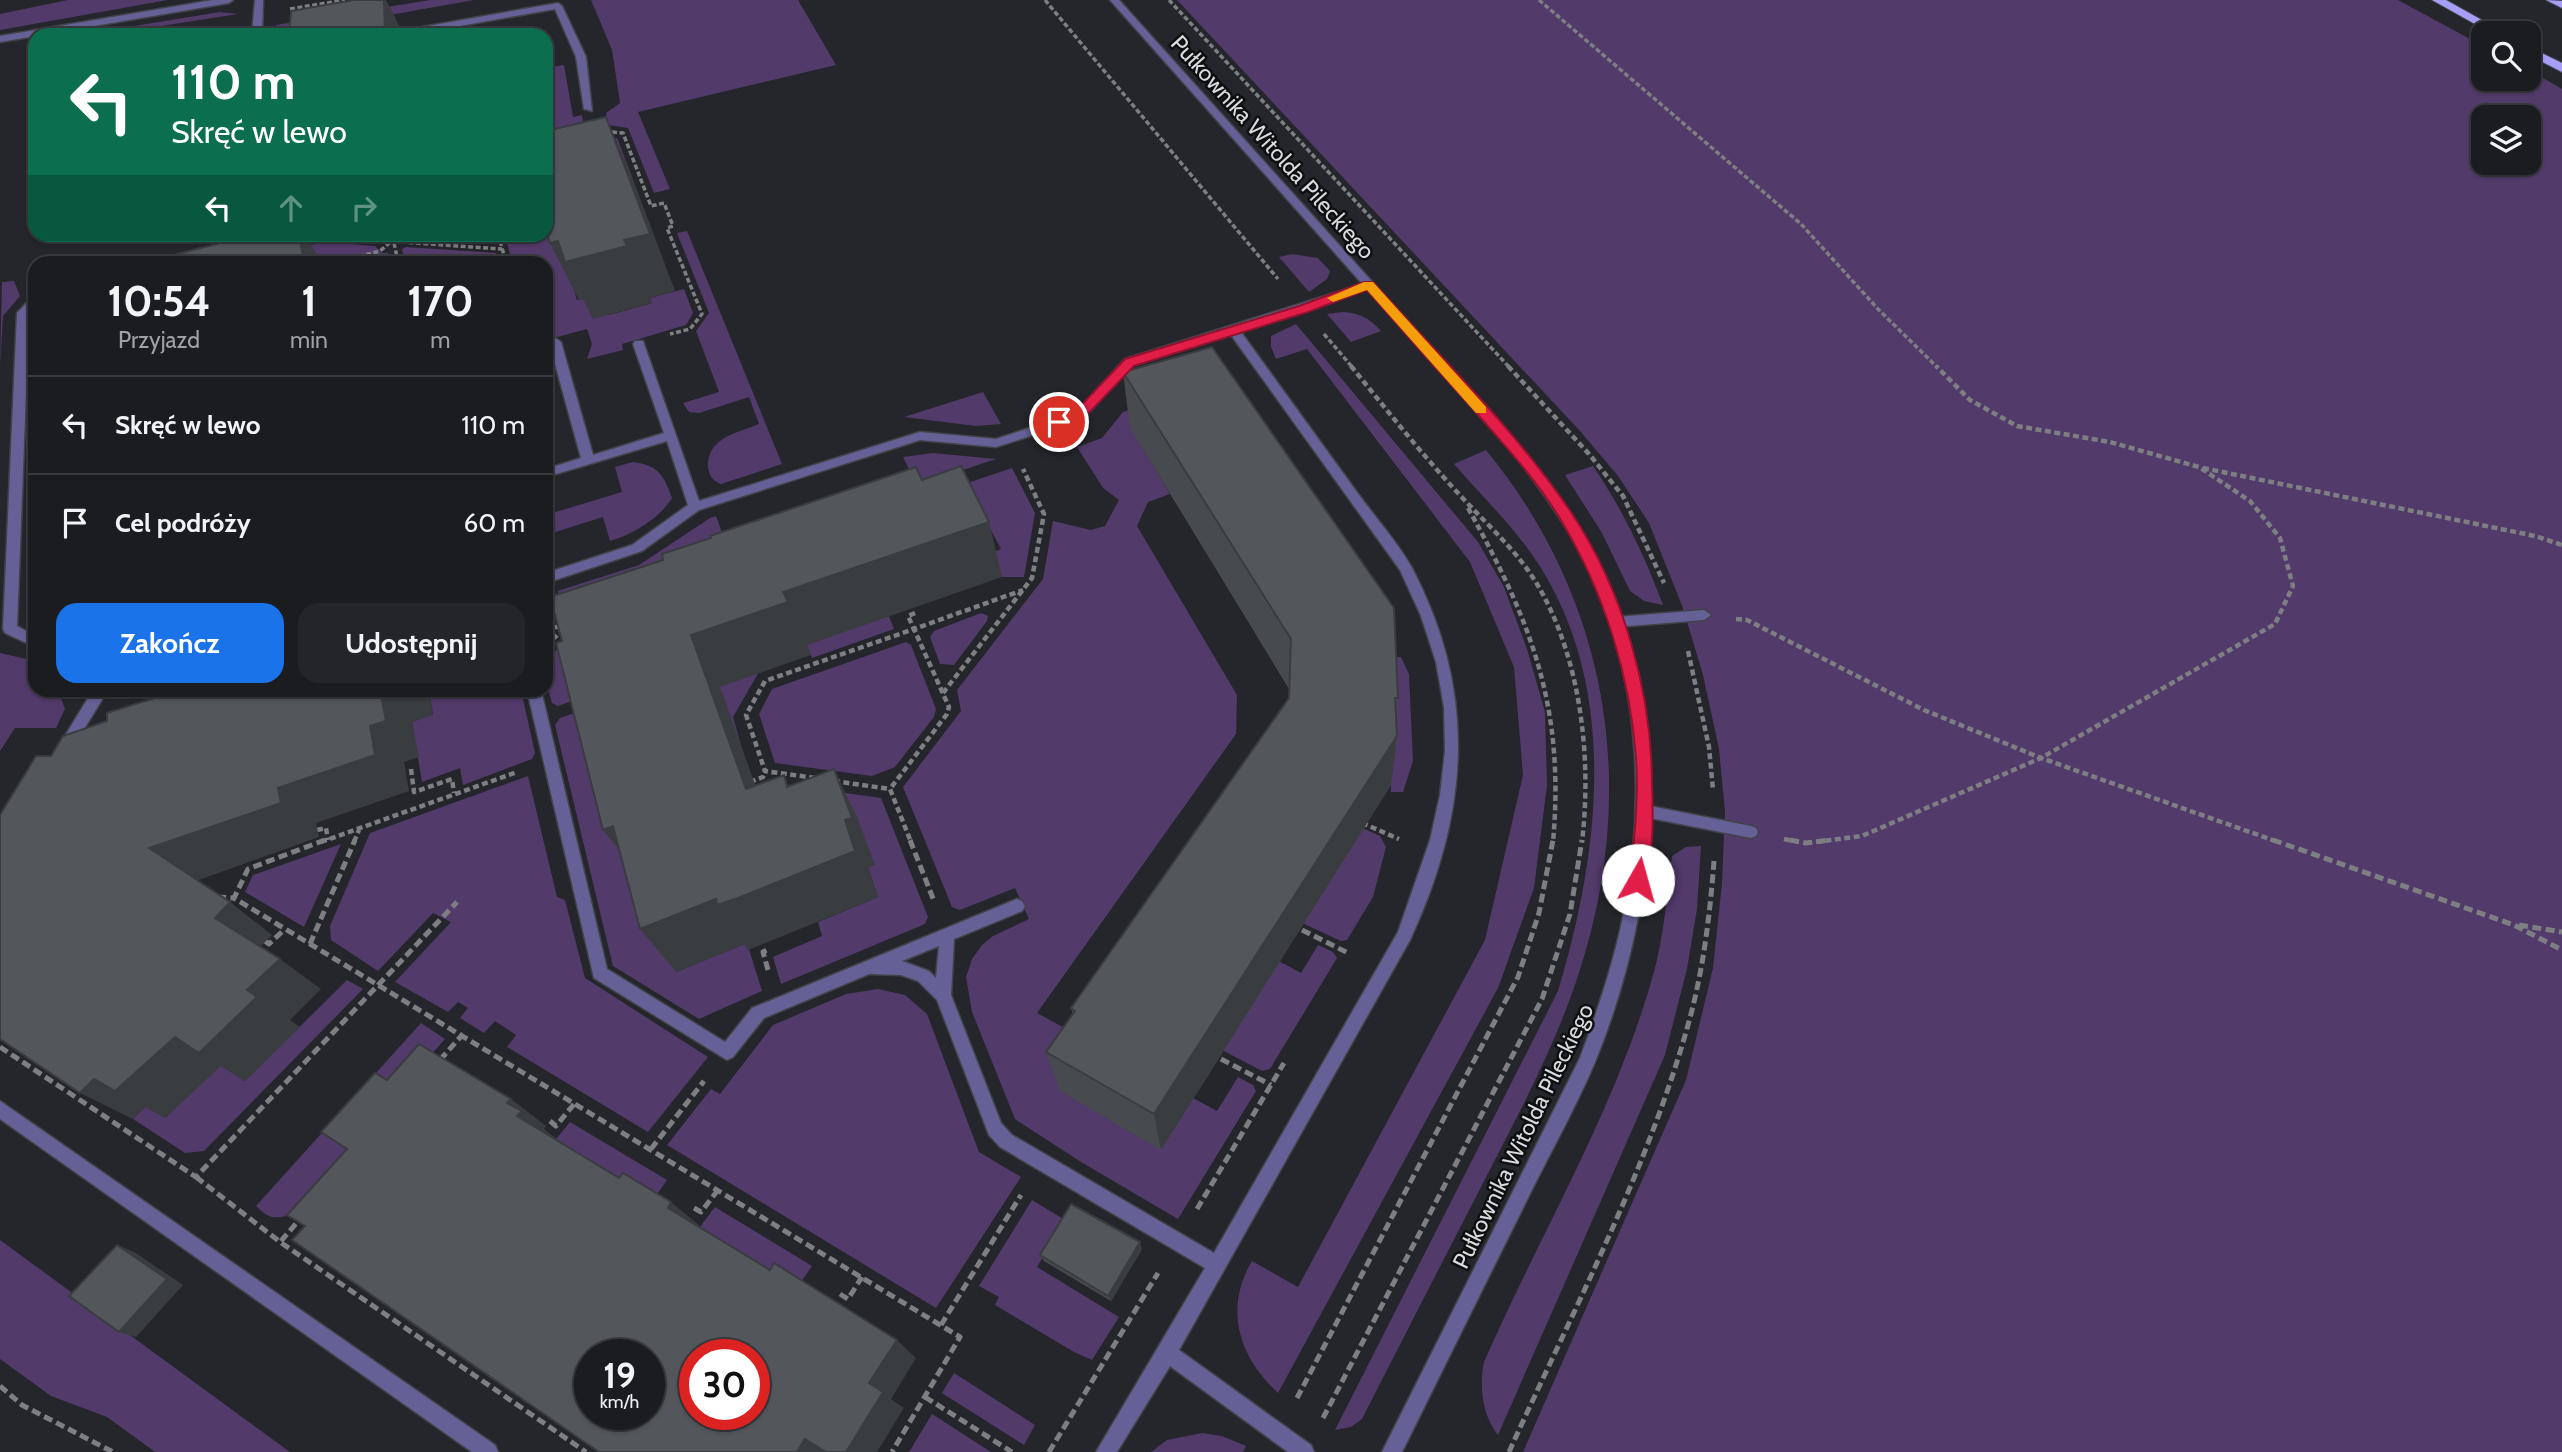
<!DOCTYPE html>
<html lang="pl">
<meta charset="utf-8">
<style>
body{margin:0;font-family:Cabin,sans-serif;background:#242529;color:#f1f3f6;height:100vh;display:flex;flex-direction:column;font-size:26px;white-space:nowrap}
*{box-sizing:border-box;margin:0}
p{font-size:23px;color:#a0a1a5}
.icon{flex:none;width:38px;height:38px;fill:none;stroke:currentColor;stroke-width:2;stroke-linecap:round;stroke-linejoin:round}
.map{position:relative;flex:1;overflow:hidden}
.sheet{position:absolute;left:28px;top:256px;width:525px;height:441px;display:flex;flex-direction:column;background:#1b1c20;border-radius:21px;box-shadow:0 2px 5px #0004,0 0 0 2px #393a3e}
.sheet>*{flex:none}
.banner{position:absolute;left:28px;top:28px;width:525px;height:214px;border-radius:21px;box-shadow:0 2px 5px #0004,0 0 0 2px #393a3e;background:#0b6e4f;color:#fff;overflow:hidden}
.controls{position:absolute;left:2471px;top:21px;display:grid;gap:14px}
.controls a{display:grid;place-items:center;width:70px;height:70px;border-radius:14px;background:#1b1c20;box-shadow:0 2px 5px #0004,0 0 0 2px #393a3e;font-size:35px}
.speed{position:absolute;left:574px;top:1339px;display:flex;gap:14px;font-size:35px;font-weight:700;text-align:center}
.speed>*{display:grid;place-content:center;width:91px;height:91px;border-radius:50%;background:#1b1c20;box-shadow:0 2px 5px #0004,0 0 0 2px #393a3e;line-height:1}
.speed small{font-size:18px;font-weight:400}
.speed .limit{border:10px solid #d22;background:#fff;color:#111}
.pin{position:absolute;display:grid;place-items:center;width:60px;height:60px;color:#fff;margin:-30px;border:4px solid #fff;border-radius:50%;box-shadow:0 2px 7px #0007}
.me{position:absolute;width:77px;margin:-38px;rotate:7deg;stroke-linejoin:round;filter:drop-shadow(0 0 5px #0008)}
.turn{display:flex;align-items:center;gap:24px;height:147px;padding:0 28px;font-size:32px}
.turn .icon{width:91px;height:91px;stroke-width:2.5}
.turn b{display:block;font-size:49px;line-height:60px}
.lanes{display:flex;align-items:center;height:66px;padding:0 28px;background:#0003;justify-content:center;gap:35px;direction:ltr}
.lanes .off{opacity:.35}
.eta{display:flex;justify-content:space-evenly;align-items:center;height:119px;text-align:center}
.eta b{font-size:42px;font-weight:800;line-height:49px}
.cta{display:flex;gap:14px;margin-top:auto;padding:14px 28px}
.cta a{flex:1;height:80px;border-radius:21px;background:#1a73e8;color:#fff;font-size:28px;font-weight:800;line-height:80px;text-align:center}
.cta a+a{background:#242529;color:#f1f3f6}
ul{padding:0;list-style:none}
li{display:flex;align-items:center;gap:21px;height:98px;padding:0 28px;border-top:2px solid #393a3e}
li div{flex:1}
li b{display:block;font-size:26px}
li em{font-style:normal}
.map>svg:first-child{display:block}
.green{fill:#523a6a;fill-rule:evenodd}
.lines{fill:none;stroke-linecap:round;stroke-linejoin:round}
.service-casing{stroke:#414348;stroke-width:3}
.minor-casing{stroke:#414348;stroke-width:3}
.primary-casing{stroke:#414348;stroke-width:2}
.path-far2{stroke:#7d7f83;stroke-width:3.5;stroke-dasharray:5 2.5;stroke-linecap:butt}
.path-far1{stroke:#7d7f83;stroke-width:4.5;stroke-dasharray:6 3.5;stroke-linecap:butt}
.path{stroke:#7d7f83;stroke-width:5;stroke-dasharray:9 4.5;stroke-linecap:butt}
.service{fill:#656197;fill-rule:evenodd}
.minor{fill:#656197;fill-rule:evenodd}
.primary{fill:#a69ef7;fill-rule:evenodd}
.wall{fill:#474b4f}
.shaded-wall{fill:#3a3d40}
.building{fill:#53575c;stroke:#3a3d40;stroke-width:2;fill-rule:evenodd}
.route{fill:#e11d48;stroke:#92132f;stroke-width:2}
.slow{fill:#f59e0b}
.labels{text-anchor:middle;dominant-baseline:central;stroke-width:5;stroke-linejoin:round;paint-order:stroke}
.street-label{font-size:23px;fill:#d9dbde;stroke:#0e0f11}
</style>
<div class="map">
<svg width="2562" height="1452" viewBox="0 0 2562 1452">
<rect width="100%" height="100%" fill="#24262b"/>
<!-- green -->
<g class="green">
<path d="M68,0H168L0,30V14Z"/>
<path d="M430,0H474L311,29V35L274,34L276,25Z"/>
<path d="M591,0H798L836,65L638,112L670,189L654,193L628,128L608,125L606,113L620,103L612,50Z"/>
<path d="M1177,0H2398L2483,46V79H2529V70L2562,89V1452H1523L1686,1080L1713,968L1722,883L1725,812L1719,749L1703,675L1683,608L1649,523L1618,476L1580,431ZM2483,117H2529V163H2483Z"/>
<path d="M220,12L238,14L104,35H79Z"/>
<path d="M564,65L573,117L582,115L586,140L546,151V130L553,128L546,90V68Z"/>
<path d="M617,138L631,174L572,283L577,300L586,298L609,315L652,303L650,298L684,289L693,313L686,325L622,344L623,350L587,359L592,344L587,329L546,340V262H512L505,235L546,234V169Z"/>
<path d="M687,231L782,464L721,484C713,481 709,476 708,467C707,437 738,433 759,424L749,397L699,413L689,412L683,403L719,392L696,331L709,313L677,233Z"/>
<path d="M407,235H491L493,241L489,244L411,240Z"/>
<path d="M323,242L375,246L382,253H388L391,262H241Z"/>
<path d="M406,247L496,253L498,262H405L402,249Z"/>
<path d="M1292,254L1318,258L1330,271L1327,279L1309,292L1279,257Z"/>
<path d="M14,281L20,296L3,316L0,366L2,282Z"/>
<path d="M1342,312C1360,313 1369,318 1381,331L1351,342L1327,314Z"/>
<path d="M1296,324L1478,542L1504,587L1527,649L1545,712L1547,785L1534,888L1498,988L1278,1393C1238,1356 1224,1308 1252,1261L1298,1287L1485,940L1523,775L1514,667L1470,562L1307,349L1276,359L1271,347V336Z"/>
<path d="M1228,378L1145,452L1170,494L1148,502L1137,526L1237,695L1236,734L1037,1013L1217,1111L1238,1077L1253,1085L1256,1091L1178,1219L1081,1162L1015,1119L972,1012L966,977L972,959L982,945L993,936L1029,919L1015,888L960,910L952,907L903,787L961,711L957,690L1043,579L1053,521L1091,530L1105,526L1119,500L1103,488L1077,447L1102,438L1123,412Z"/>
<path d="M983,392L1001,424L976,426L904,417Z"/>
<path d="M1486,450C1612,604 1640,795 1576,982C1551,1056 1513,1124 1478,1193C1439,1268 1401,1343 1362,1419L1351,1427L1335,1430L1558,991C1600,852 1621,684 1533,556C1510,523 1480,494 1454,464Z"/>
<path d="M933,453L996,459L586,595L565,617L558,591L639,565L710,518L716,516L725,541L914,479L903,457Z"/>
<path d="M633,462C658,465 664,475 672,498C660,518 632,535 610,541L603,517L546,535V515L622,492L615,467Z"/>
<path d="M1593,466C1623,510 1644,554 1663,605L1644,601L1630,591L1602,533L1565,475Z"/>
<path d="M1012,468L1035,513L1024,577H1002L991,553L1001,549L985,519L572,701L558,706L552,703L546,682V661L596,608Z"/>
<path d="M981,613L988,616L987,621L954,665L940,664L930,637L934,631Z"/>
<path d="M888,614L894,629L812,658L805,641Z"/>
<path d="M906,642L911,645L936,709L934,717L895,767L872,776L775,763L759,714L772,689Z"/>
<path d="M0,653L35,661V690H58L65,709L56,728H15L0,751Z"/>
<path d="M1389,657H1401L1409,674L1413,761L1403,792H1391Z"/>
<path d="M760,670L733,717L742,749L697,678Z"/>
<path d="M429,690H521L535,753L532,759L463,785L460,768L422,782L412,722L433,714Z"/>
<path d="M574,713L676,972L747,943L762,991L699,1019L613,966L555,725L560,718Z"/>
<path d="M528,776L557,897L565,900L585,978L708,1057L648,1132L507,1047L516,1035L495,1021L484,1033L460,1018L468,1008L458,1002L448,1012L395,982L451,922L433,913L378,971L331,940L330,926L370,833Z"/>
<path d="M768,782L881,798L928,917L925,924L781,984L773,957L822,936L818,922L878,897L868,867L875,864Z"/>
<path d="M1356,825L1380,836L1386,847L1373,897L1347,940L1341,941L1300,922Z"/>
<path d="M341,844L304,927L245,892L253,875Z"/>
<path d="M1701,846L1697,909L1687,969L1665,1055L1498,1435C1482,1415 1479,1386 1484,1362C1541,1232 1616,1109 1654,972C1664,934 1667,895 1672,856L1686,847Z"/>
<path d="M1318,945L1333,952L1337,958L1270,1069L1262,1071L1220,1049L1233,1036L1277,960L1301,973Z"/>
<path d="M347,980L363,989L204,1151L185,1153L133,1119L146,1106L166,1117L220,1065L245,1081Z"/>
<path d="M878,989L905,995L927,1014L979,1152L1021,1177L936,1308L667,1145L711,1089L720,1094L773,1025L846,994Z"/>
<path d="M421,1023L445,1039L289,1215C273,1220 267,1217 256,1206Z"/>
<path d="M570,1122L667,1180L651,1203L552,1144Z"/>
<path d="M1032,1200L1065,1220L1037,1267L1119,1317L1092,1360L1074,1352L995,1305L999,1297L979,1286Z"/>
<path d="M715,1207L812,1266L795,1291L697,1231Z"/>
<path d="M0,1240L290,1452H155L107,1417L51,1396L0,1359Z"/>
<path d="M954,1373L1035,1425L1024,1445L942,1393Z"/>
<path d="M932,1414L991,1452H909Z"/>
<path d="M1202,1433L1222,1436L1246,1446L1243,1452H1151L1167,1440Z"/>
</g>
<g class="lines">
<!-- service casing -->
<g class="service-casing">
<g id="service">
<path d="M255,0H263L262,35H252Z"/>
<path d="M558,3L562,6L586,57L592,111L584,109L576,57L555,9L409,35H389L394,32Z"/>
<path d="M239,234H249L248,244L215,262H203L204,260L239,241Z"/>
<path d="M1369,282L1374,285L1373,287L1241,332C1279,385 1318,438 1356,491C1374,516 1397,541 1412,568C1478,694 1469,813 1410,940L1179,1350L1311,1445L1314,1452H1288L1170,1366L1117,1452H1096L1205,1268L1000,1147L989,1135L937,1000L918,981L901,975L869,974L764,1018L733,1057L727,1060L594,978L527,690H541L607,969L725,1042L752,1008L1012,901L1017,899L1022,901L1025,906L1022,911L954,939L951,995L1001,1123L1012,1135L1214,1253L1398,932L1430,840L1440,795L1445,751L1444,707L1436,662L1421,616L1400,570L1231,335L1133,365L1083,419L996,447L920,440L699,510L642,551L546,583V573L632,545L688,505L667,441L546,477V469L581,458L549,342L555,338L561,342L593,455L664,433L633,344L635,341H643L699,501L920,432L996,439L1075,413L1125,359ZM939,946L936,978L929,971L902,961Z"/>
<path d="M35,297V307L29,314L17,626L35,636V647L5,633L3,629L17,313L31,298Z"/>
<path d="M1704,610L1711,615L1704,620L1616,627L1609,622L1616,617Z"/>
<path d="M93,690H119L117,694L103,698L70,752H60L58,748L60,744Z"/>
<path d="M1645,805L1751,826L1756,828L1758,832L1756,836L1751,838L1645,817L1640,815L1638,811L1640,807Z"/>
<path d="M0,1101L495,1445L498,1452H472L0,1119Z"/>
</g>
</g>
<!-- minor casing -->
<g class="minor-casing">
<g id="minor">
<path d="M213,0H233L229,3L0,42V36Z"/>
<path d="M1110,0H1119L1526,453C1556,494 1587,534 1608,581C1673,735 1657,910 1595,1062C1574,1112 1546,1160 1523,1208C1482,1290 1442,1371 1402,1452H1382L1580,1058C1596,1015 1611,971 1621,926C1646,812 1641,688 1594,581C1575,536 1546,498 1518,459Z"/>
</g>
</g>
<!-- primary casing -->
<g class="primary-casing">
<g id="primary">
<path d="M2432,0H2446L2505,33H2491Z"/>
<path d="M2546,0L2562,1V8Z"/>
<path d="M2529,47L2562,63V72L2529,55Z"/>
</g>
</g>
<!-- path-far2 -->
<g class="path-far2">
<path d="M1045,0L1278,279"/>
<path d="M1169,0L1510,368"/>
<path d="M1539,0L1801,224L1878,309L1938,368"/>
<path d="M290,9L345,0"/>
<path d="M612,132L623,133L651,206L664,203L673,226L667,228L702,314L690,329L670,334"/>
<path d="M498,234L506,262"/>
<path d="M304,242L328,237L502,249"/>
<path d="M394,243L398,262"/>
<path d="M337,262L380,251L400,234"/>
<path d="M1324,334L1353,368"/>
</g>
<!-- path-far1 -->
<g class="path-far1">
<path d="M1351,366C1386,409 1420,452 1457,492C1484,522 1516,549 1537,584C1581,658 1592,758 1582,842"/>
<path d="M1508,366L1589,454L1623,496L1664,583"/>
<path d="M2203,468L2535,536L2562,545"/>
<path d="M1468,508C1532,623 1565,708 1553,842"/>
<path d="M915,613L908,616L914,629L1023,590"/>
<path d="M1736,619L1747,620L1924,710L2041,758L2278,842"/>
<path d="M546,631L562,625"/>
<path d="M546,646L562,630"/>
<path d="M1688,651L1709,747L1713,790"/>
<path d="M943,693L1032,578L1044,514L1023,469"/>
<path d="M411,769L414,792L452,779L454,793"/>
<path d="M815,778L765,771L746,715L765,681L914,629L949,707L947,714L890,789"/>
<path d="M834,781L890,789L911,842"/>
<path d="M750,782L763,777L765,771"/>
<path d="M1362,823L1399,839"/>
<path d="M317,830L326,828L328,840"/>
<path d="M1784,839L1799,842"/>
<path d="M321,842L517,772"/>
<path d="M354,842L359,830"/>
<path d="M1816,842L1862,836L2041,758L2275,624L2293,586L2280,538L2250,501L2199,467L2110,442L2017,426L1970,400L1936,366"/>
</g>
<!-- path -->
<g class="path">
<path d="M325,840L248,869L234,898L960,1337L892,1452"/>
<path d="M910,840L934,901"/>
<path d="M1790,840L1806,843L1830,840"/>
<path d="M2273,840L2514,925L2562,950"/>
<path d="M217,897L234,898"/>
<path d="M2519,925L2562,932"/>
<path d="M1302,930L1350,954"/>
<path d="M265,941L269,944L285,929"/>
<path d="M310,944L355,840"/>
<path d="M768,970L763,952L770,948"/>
<path d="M0,1047L196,1177L457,902"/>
<path d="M1221,1059L1271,1085"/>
<path d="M440,1060L463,1034"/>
<path d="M550,1121L556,1126L575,1103"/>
<path d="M651,1149L704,1081"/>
<path d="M196,1177L280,1242L586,1452"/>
<path d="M694,1208L701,1212L718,1190"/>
<path d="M1197,1209L1284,1063"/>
<path d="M281,1241L300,1219"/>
<path d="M840,1294L848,1299L862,1277"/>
<path d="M941,1325L1021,1195"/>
<path d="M0,1386L22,1405L113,1452"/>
<path d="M925,1397L1012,1452"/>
<path d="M1297,1398L1518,977L1539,913L1553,840"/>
<path d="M1323,1418L1542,999L1570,914L1582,840"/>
<path d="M1049,1452L1158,1273"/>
<path d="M1509,1452C1573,1310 1651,1164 1691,1014C1704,964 1710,913 1714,861"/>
</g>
<!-- service -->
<use href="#service" class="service"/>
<!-- minor -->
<use href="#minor" class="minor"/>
<!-- primary -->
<use href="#primary" class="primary"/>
</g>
<!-- wall -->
<g class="wall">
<path d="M1123,372L1398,698L1396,716L1397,736L1391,785L1161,1150L1060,1091L1046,1052L1073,1014L1071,1008L1289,698V689L1130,428Z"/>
<path d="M1142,1249L1111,1301L1044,1261L1040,1255Z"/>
</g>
<!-- shaded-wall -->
<g class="shaded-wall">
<path d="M384,0H386L404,35H385Z"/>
<path d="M606,117L631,174L675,291L650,298L652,303L593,319L583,299L579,300L550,243L558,241L624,240Z"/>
<path d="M299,234H304L322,262H304Z"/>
<path d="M989,522L1002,577L807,645L811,655L720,687L774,837L746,789L691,635L783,592Z"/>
<path d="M380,690H429L433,715L412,722L419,757L404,762L409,791L316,823L319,837L193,882L149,848L370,726Z"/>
<path d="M1397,736L1391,785L1161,1150L1154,1114Z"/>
<path d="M834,769L857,817L875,865L868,867L878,897L768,942L748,950L745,944L676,972L640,929Z"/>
<path d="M613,826L640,876L603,830Z"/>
<path d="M230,902L272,935L258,949L215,918Z"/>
<path d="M280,959L321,989L290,1020L300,1027L245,1081L221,1066L165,1118L145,1107L133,1119L80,1093L94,1079L175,1037L247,990Z"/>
<path d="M511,1099L546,1126L544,1129L557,1139L552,1144L517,1116L507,1103Z"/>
<path d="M671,1202L700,1226L697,1231L668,1208Z"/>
<path d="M1140,1242L1142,1249L1111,1301L1108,1296Z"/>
<path d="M117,1245L134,1252L183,1285L136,1337L119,1332Z"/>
<path d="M897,1340L916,1358L891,1399L904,1408L877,1452H846L869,1383Z"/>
<path d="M805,1439L828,1452H797Z"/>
</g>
<!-- building -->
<g class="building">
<path d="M354,0H384L385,35H289L291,11Z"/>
<path d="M606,117L650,234L624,240L627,246L565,262L558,241L550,243L546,231V131Z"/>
<path d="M255,234H299L304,262H160V261L174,255Z"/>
<path d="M1212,347L1394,608L1398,698H1395L1397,736L1154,1114L1046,1052L1075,1011L1071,1008L1289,698L1291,639L1123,372Z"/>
<path d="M961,466L989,522L783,592L788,602L691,635L746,789L784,775L787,787L834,769L852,818L845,820L855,851L738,898L717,905L716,899L640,929L613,826L603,830L556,643L562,641L550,597L663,560L662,554L711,538L710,536L916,467L922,480Z"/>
<path d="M180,690H380L386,721L370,726L375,755L278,788L281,803L149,848L230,902L215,918L280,959L247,990L257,997L199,1053L175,1037L115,1091L94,1079L80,1093L0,1039V815L36,756H51L63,736L107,721V713Z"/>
<path d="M419,1044L511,1099L507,1103L522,1111L517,1116L619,1178L623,1173L671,1202L668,1208L770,1270L774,1263L897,1340L869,1383L883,1392L846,1452H826L805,1439L797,1452H599L292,1240L305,1226L287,1215L347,1149L321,1132L375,1073L387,1080ZM590,1354H649V1414H590ZM695,1354H754V1414H695Z"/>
<path d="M1071,1204L1140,1242L1108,1296L1040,1255Z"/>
<path d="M117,1245L167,1279L119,1332L69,1296Z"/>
</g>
<!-- route -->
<path class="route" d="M1364,282H1373C1440,357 1515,429 1571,512C1623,590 1652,691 1652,785C1653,808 1654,865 1644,885L1638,887L1630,880C1634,839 1639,798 1636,758C1630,675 1604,593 1562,522C1538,481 1504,445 1473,409C1437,370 1402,330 1367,290L1308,312L1134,366L1083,419L1059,427L1053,422L1074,413L1125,359L1299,306Z"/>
<!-- slow -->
<path class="slow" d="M1364,282H1373L1486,407V413H1476L1367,290L1333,302L1327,298Z"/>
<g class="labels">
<!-- street labels -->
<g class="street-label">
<text transform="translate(1273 147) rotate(48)">Pułkownika Witolda Pileckiego</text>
<text transform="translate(1523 1136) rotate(-64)">Pułkownika Witolda Pileckiego</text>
</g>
</g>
</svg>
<div class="controls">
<a><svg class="icon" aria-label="search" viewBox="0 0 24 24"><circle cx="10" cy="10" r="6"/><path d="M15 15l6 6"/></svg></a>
<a><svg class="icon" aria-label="layers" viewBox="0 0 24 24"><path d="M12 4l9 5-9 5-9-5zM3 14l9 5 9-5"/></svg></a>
</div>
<div class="speed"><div>19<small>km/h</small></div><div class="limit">30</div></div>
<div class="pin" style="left:1059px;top:422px;background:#d93025"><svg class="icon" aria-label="arrive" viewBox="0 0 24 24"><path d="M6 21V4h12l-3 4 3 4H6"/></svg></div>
<svg class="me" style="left:1638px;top:880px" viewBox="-20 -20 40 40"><circle r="19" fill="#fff"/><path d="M0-13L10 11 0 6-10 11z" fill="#e11d48"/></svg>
<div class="banner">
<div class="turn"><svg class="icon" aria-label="left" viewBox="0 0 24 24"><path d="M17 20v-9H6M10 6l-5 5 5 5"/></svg><div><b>110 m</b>Skręć w lewo</div></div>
<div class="lanes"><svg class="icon" aria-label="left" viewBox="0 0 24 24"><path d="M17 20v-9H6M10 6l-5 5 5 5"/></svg><svg class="icon off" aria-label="ahead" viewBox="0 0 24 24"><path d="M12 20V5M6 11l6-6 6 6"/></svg><svg class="icon off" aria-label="right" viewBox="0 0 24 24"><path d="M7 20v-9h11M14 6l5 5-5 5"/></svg></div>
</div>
<section class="sheet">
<div class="eta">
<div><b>10:54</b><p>Przyjazd</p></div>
<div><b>1</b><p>min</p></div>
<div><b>170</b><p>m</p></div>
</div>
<ul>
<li><svg class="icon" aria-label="left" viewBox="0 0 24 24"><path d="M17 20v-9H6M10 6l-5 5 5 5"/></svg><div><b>Skręć w lewo</b></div><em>110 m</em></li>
<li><svg class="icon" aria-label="arrive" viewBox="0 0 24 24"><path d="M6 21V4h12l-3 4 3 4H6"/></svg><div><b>Cel podróży</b></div><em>60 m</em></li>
</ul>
<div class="cta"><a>Zakończ</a><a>Udostępnij</a></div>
</section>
</div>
